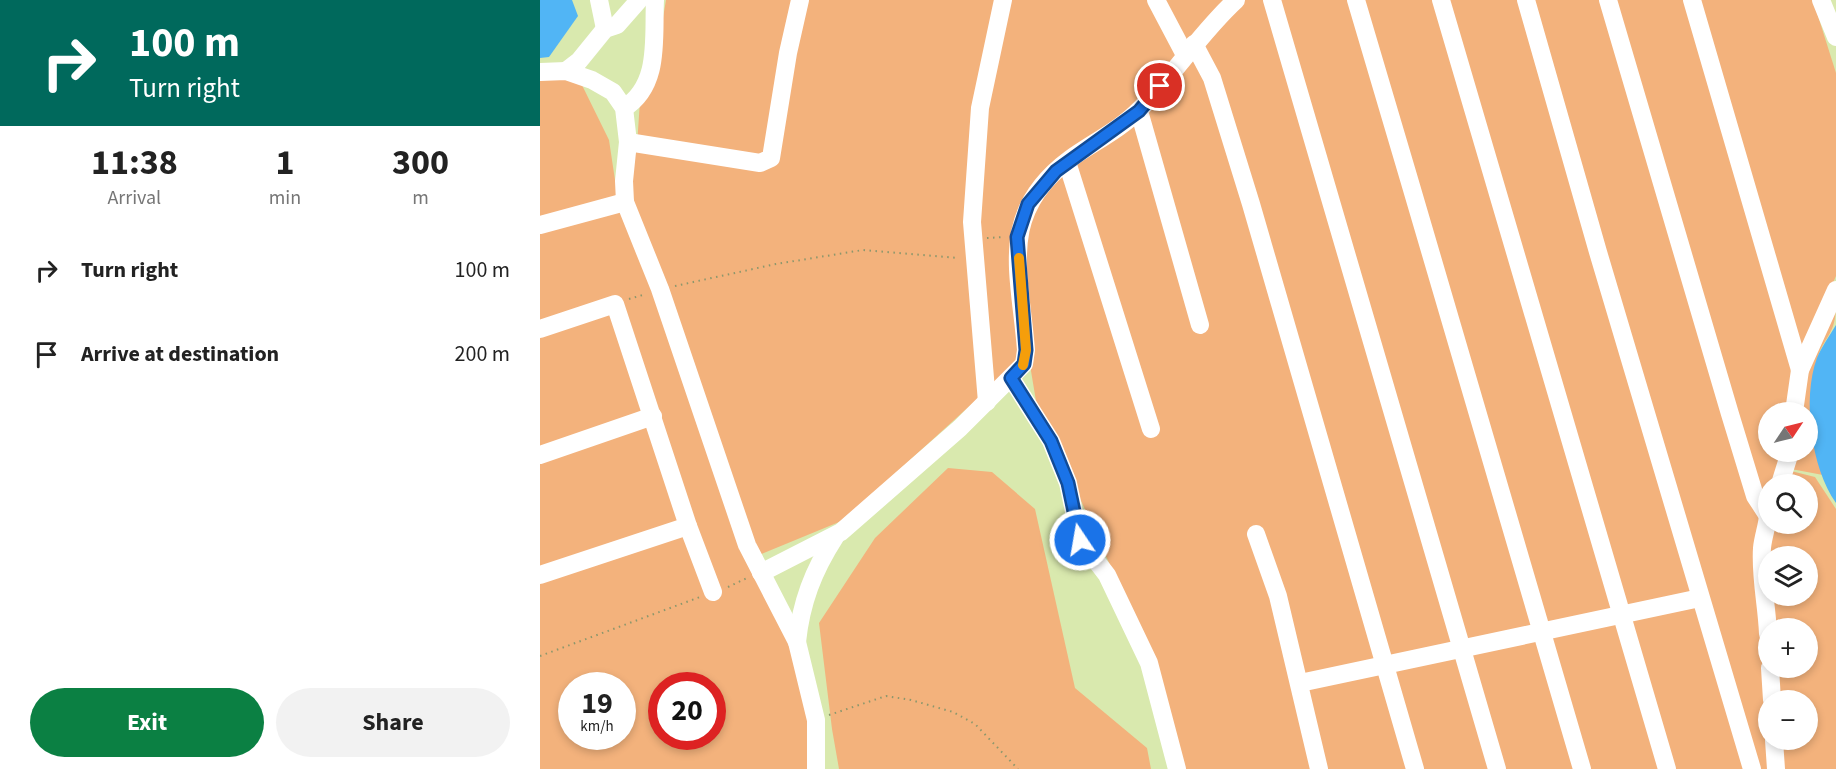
<!DOCTYPE html>
<meta charset="utf-8">
<style>
body{margin:0;font-family:"Source Sans 3",sans-serif;background:#f2f2f2;color:#222;height:100vh;display:flex;flex-direction:column;font-size:22px;white-space:nowrap}
*{box-sizing:border-box;margin:0}
p{font-size:20px;color:#767676}
.icon{flex:none;width:33px;height:33px;fill:none;stroke:currentColor;stroke-width:2;stroke-linecap:round;stroke-linejoin:round}
.map{position:relative;flex:1;overflow:hidden}
.drawer{display:flex;flex-direction:column;background:#fff;width:540px}
.drawer>*{flex:none}
.guide{background:#00695c;color:#fff;overflow:hidden}
.needle{width:39px;rotate:55deg}
.fabs{position:absolute;left:1218px;top:402px;display:grid;gap:12px}
.fabs a{display:grid;place-items:center;width:60px;height:60px;border-radius:50%;background:#fff;box-shadow:0 3px 9px #0003;font-size:30px}
.speed{position:absolute;left:18px;top:672px;display:flex;gap:12px;font-size:30px;font-weight:700;text-align:center}
.speed>*{display:grid;place-content:center;width:78px;height:78px;border-radius:50%;background:#fff;box-shadow:0 3px 9px #0003;line-height:1}
.speed small{font-size:15px;font-weight:400}
.speed .limit{border:9px solid #d22;background:#fff;color:#111}
.pin{position:absolute;display:grid;place-items:center;width:51px;height:51px;color:#fff;margin:-26px;border:3px solid #fff;border-radius:50%;box-shadow:0 2px 6px #0007}
.me{position:absolute;width:66px;margin:-33px;rotate:348deg;stroke-linejoin:round;filter:drop-shadow(0 0 4px #0008)}
.turn{display:flex;align-items:center;gap:21px;height:126px;padding:0 30px;font-size:27px}
.turn .icon{width:78px;height:78px;stroke-width:2.5}
.turn b{display:block;font-size:42px;line-height:51px}
.eta{display:flex;justify-content:space-evenly;align-items:center;height:102px;text-align:center}
.eta b{font-size:36px;font-weight:700;line-height:42px}
.cta{display:flex;gap:12px;margin-top:auto;padding:12px 30px}
.cta a{flex:1;height:69px;border-radius:36px;background:#0b8043;color:#fff;font-size:24px;font-weight:700;line-height:69px;text-align:center}
.cta a+a{background:#f2f2f2;color:#222}
ul{padding:0;list-style:none}
li{display:flex;align-items:center;gap:18px;height:84px;padding:0 30px}
li div{flex:1}
li b{display:block;font-size:22px}
li em{font-style:normal}
main{display:flex;flex:1;min-height:0}
.map>svg:first-child{display:block}
.green{fill:#f3b27c;fill-rule:evenodd}
.water{fill:#51b5f5}
.lines{fill:none;stroke-linecap:round;stroke-linejoin:round}
.path{stroke:#8c976c;stroke-width:2;stroke-dasharray:1.5 4.5;stroke-linecap:butt}
.minor{stroke:#fff;stroke-width:18}
.route-casing{stroke:#114b97;stroke-width:15}
.route{stroke:#1a73e8;stroke-width:10}
.slow{stroke:#f59e0b;stroke-width:10}
</style>
<main>
<section class="drawer">
<div class="guide">
<div class="turn"><svg class="icon" aria-label="right" viewBox="0 0 24 24"><path d="M7 20v-9h11M14 6l5 5-5 5"/></svg><div><b>100 m</b>Turn right</div></div>
</div>
<div class="eta">
<div><b>11:38</b><p>Arrival</p></div>
<div><b>1</b><p>min</p></div>
<div><b>300</b><p>m</p></div>
</div>
<ul>
<li><svg class="icon" aria-label="right" viewBox="0 0 24 24"><path d="M7 20v-9h11M14 6l5 5-5 5"/></svg><div><b>Turn right</b></div><em>100 m</em></li>
<li><svg class="icon" aria-label="arrive" viewBox="0 0 24 24"><path d="M6 21V4h12l-3 4 3 4H6"/></svg><div><b>Arrive at destination</b></div><em>200 m</em></li>
</ul>
<div class="cta"><a>Exit</a><a>Share</a></div>
</section>
<div class="map">
<svg width="1296" height="769" viewBox="0 0 1296 769">
<rect width="100%" height="100%" fill="#d9e9ae"/>
<!-- green -->
<g class="green">
<path d="M126,0H1273L1296,73V276L1255,368L1248,412H1228V452H1242L1239,468L1275,477L1296,509V769H643L570,565L496,401L488,353L304,520L207,560L249,643L268,721L270,769H0V76L40,81L69,140L75,180L90,181L97,145L100,101L113,77ZM1228,484H1268V524H1228ZM1228,556H1268V596H1228ZM1228,628H1268V668H1228ZM32,686H82V736H32ZM122,686H172V736H122ZM1228,700H1268V740H1228Z"/>
<path d="M1296,304C1296,336 1284,335 1277,360C1265,400 1272,436 1283,475L1251,469L1255,452H1268V412H1260L1265,370Z"/>
<path d="M408,468L452,472L495,509L535,688L607,748L611,769H299L292,729L279,623L335,538Z"/>
</g>
<!-- water -->
<g class="water">
<path d="M0,0H32L38,16L9,57L0,58Z"/>
<path d="M1296,325V503C1271,468 1262,398 1277,358C1282,346 1290,335 1296,325Z"/>
</g>
<g class="lines">
<!-- path -->
<g class="path">
<path d="M447,238L465,237"/>
<path d="M135,286L236,264L323,250L419,258"/>
<path d="M89,299L106,294"/>
<path d="M188,587L207,578"/>
<path d="M0,656L160,597"/>
<path d="M289,715L346,696L371,700L413,712L435,724L478,769"/>
</g>
<!-- minor -->
<g class="minor">
<path d="M59,0L65,29"/>
<path d="M616,0L645,55"/>
<path d="M732,0L957,769"/>
<path d="M816,0C892,256 967,512 1042,769"/>
<path d="M901,0L1127,769"/>
<path d="M986,0L1058,252L1212,769"/>
<path d="M1068,0L1190,414L1215,496L1228,516"/>
<path d="M1152,0L1260,370"/>
<path d="M1281,0L1296,37"/>
<path d="M654,44L672,78L711,204L875,769"/>
<path d="M26,71L39,61L65,29L77,25L99,0"/>
<path d="M0,72L26,71L52,80L73,92L84,108L88,142L84,181L85,202L120,289L207,545L257,642L276,720V769"/>
<path d="M84,108C121,85 113,37 115,0"/>
<path d="M599,111L660,325"/>
<path d="M88,142L220,163L231,158L248,53L260,0"/>
<path d="M527,162L611,429"/>
<path d="M0,225L85,202"/>
<path d="M0,329L75,304L148,526L173,592"/>
<path d="M471,378L511,441L528,483L540,540L567,575L609,663L637,769"/>
<path d="M447,402L432,222L440,108L463,0"/>
<path d="M1254,412L1260,370L1296,290"/>
<path d="M0,455L113,416"/>
<path d="M1240,484L1250,452"/>
<path d="M1228,516C1227,527 1223,537 1222,548C1220,577 1227,605 1228,634"/>
<path d="M716,534L738,596L779,769"/>
<path d="M221,573L301,532L420,428L484,364L486,350C480,272 457,213 530,159C552,143 581,129 600,109C634,75 660,33 696,0"/>
<path d="M0,575L148,526"/>
<path d="M257,642C261,603 273,571 295,537"/>
<path d="M1230,668L1232,700"/>
<path d="M760,683L1160,598"/>
<path d="M1234,740L1236,769"/>
</g>
</g>
<g class="lines">
<!-- route casing -->
<g class="route-casing">
<path id="route" d="M540,540L528,483L511,441L471,378L484,364L486,350L477,237L488,204L516,171L599,111L620,86"/>
</g>
<!-- route -->
<use href="#route" class="route"/>
<!-- slow -->
<path class="slow" d="M479,258L486,350L483,365"/>
</g>
</svg>
<div class="fabs">
<a><svg class="needle" viewBox="-14 -14 28 28"><path d="M0-13l5 13h-10z" fill="#e53935"/><path d="M0 13l5-13h-10z" fill="#767676"/></svg></a>
<a><svg class="icon" aria-label="search" viewBox="0 0 24 24"><circle cx="10" cy="10" r="6"/><path d="M15 15l6 6"/></svg></a>
<a><svg class="icon" aria-label="layers" viewBox="0 0 24 24"><path d="M12 4l9 5-9 5-9-5zM3 14l9 5 9-5"/></svg></a>
<a>+</a>
<a>−</a>
</div>
<div class="speed"><div>19<small>km/h</small></div><div class="limit">20</div></div>
<div class="pin" style="left:620px;top:86px;background:#d93025"><svg class="icon" aria-label="arrive" viewBox="0 0 24 24"><path d="M6 21V4h12l-3 4 3 4H6"/></svg></div>
<svg class="me" style="left:540px;top:540px" viewBox="-20 -20 40 40"><circle r="17" fill="#1a73e8" stroke="#fff" stroke-width="3"/><path d="M0-11L8 9 0 5-8 9z" fill="#fff"/></svg>
</div>
</main>
